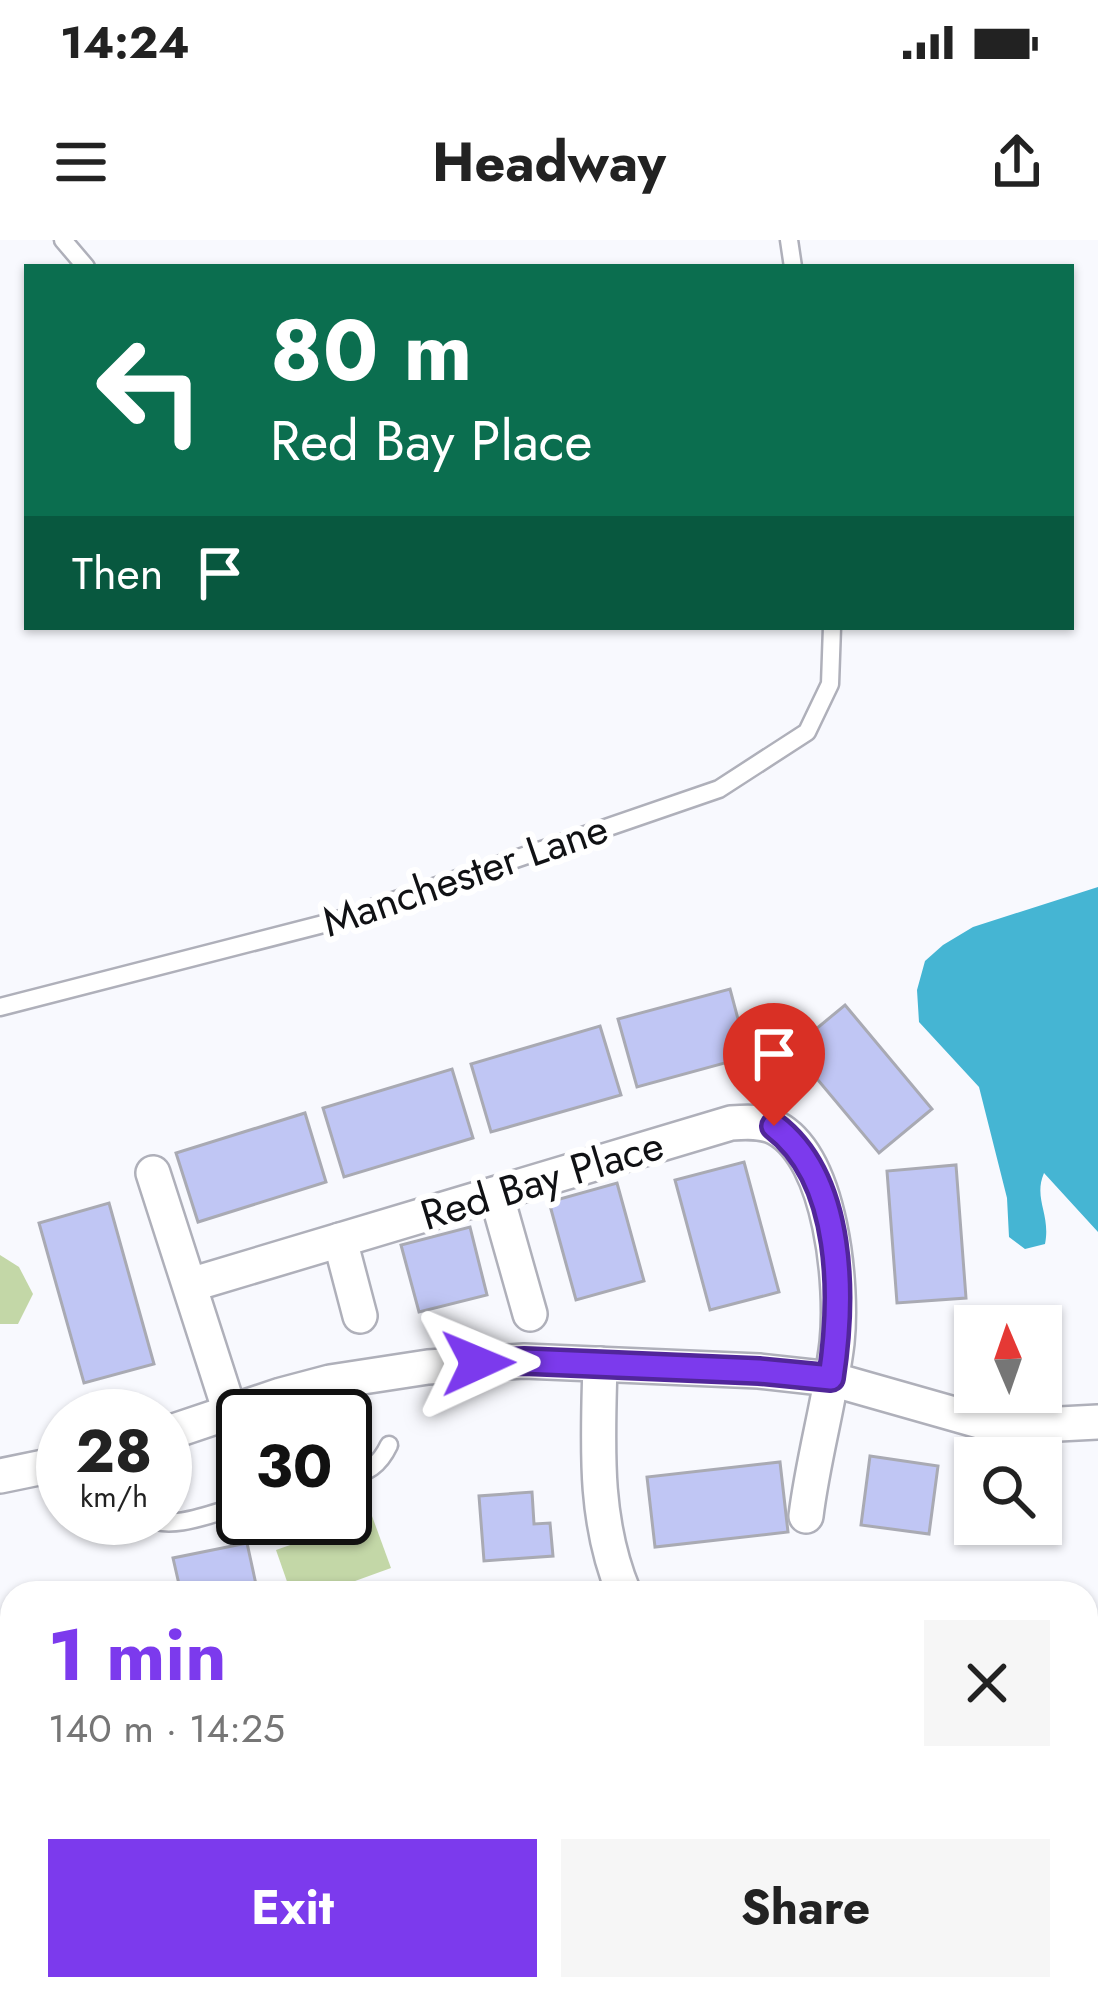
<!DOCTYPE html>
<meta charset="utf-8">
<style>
body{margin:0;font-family:Jost,sans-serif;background:#f6f6f6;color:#222;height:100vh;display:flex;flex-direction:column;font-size:45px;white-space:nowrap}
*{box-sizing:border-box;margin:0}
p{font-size:39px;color:#767676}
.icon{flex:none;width:66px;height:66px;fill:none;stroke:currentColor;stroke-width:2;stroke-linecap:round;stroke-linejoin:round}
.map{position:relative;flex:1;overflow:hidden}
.side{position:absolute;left:0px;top:1341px;width:1098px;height:420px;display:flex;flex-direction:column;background:#fff;border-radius:36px 36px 0 0;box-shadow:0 3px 9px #0004}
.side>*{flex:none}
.hud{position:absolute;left:24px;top:24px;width:1050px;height:366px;border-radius:0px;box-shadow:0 3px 9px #0004;background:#0b6e4f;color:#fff;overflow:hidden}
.needle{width:78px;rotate:358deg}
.controls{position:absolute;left:954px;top:1065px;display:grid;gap:24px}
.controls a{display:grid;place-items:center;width:108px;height:108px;border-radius:0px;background:#fff;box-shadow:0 3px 9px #0004;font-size:60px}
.speed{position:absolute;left:36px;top:1149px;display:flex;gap:24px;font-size:60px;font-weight:700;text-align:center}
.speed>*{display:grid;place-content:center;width:156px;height:156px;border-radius:50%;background:#fff;box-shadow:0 3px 9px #0004;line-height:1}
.speed small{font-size:30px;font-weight:400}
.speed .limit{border:6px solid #111;border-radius:18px;background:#fff;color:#111}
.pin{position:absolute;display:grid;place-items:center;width:102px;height:102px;color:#fff;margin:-123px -51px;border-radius:50% 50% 50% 0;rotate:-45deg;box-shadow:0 0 12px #0007}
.pin .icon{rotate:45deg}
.me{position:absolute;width:132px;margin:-66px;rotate:89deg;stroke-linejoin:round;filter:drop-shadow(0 0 9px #0008)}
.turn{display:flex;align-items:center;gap:42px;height:252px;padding:0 48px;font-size:54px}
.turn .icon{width:156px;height:156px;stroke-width:2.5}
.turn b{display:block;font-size:84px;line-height:102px}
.then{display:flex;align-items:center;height:114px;padding:0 48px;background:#0003;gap:24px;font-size:45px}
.round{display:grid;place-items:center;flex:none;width:126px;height:126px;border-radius:0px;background:#f6f6f6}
.overview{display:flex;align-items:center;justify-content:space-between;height:204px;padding:0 48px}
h1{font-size:72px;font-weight:700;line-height:90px;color:#7c3aed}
.action{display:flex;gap:24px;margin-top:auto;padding:24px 48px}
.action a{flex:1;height:138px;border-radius:0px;background:#7c3aed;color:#fff;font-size:48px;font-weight:700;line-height:138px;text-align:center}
.action a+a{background:#f6f6f6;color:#222}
.status{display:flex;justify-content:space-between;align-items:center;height:84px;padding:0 60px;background:#fff;direction:ltr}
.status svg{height:33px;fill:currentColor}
header{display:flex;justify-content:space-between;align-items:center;height:156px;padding:0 48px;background:#fff;font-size:54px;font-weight:700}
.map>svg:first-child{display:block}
.green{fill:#c3d7a7}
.water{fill:#45b5d3}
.building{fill:#c0c6f4;stroke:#a9aab3;stroke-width:3}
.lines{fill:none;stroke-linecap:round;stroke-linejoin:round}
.service-casing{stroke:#afb0ba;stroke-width:21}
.minor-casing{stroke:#afb0ba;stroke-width:38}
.service{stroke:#fff;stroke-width:16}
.minor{stroke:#fff;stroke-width:33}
.route-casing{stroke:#51269a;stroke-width:30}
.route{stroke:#7c3aed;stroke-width:21}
.labels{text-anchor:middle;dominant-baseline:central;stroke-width:12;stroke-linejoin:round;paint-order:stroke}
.street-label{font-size:42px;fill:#101114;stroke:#fff}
</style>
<div class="status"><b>14:24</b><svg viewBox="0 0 49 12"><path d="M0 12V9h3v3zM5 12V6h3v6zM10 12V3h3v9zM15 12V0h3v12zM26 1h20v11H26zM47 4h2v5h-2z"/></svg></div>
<header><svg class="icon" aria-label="menu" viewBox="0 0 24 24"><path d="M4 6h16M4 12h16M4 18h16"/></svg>Headway<svg class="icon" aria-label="share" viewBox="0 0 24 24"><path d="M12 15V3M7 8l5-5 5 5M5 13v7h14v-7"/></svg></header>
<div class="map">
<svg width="1098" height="1761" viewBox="0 0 1098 1761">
<rect width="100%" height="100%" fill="#f8f9fe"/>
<!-- green -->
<g class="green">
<path d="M0,1015L19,1027L33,1054L18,1084H0Z"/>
<path d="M372,1276L391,1328L322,1353H291L276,1310Z"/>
<path d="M1086,1377L1098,1381V1531L1086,1526Z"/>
</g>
<!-- water -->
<path class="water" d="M1098,647V992L1044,933C1033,959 1051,974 1045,1004L1025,1009L1009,997L1007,958L979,847L919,782L917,750L925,721L943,705L973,687Z"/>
<!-- building -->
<g class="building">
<path d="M730,749L738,779L755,774L765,812L637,847L618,779Z"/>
<path d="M845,765L932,869L879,913L792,809Z"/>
<path d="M600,786L621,855L491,892L471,824Z"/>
<path d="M452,829L473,898L344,937L323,868Z"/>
<path d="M305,873L326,942L198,982L176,913Z"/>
<path d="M744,922L779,1052L710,1070L675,940Z"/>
<path d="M956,925L966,1058L897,1063L887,931Z"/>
<path d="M617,943L644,1041L576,1060L549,962Z"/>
<path d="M109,963L154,1124L84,1143L39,983Z"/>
<path d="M470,987L487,1055L419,1072L401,1005Z"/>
<path d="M870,1216L938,1226L929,1294L861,1285Z"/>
<path d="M780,1222L788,1292L655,1307L647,1237Z"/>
<path d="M532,1252L534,1284L550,1283L553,1316L484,1321L479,1256Z"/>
<path d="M247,1303L257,1349L236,1353H181L173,1318Z"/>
<path d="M0,1385L12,1400V1412L0,1421Z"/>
<path d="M12,1452V1499L0,1507V1461Z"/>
<path d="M12,1525V1581L1,1568L11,1559L0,1547V1536Z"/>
<path d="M1086,1708L1098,1717V1761H1073L1056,1749H1086Z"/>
<path d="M521,1749H582L571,1761H535Z"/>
</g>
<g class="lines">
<!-- service casing -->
<g class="service-casing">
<g id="service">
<path d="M63,0L86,27"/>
<path d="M789,0L793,27"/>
<path d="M0,767L335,681L719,549L807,492L830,444L832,387"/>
<path d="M345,1238C368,1232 379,1226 389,1205"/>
<path d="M146,1278C175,1291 214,1272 243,1265"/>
</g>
</g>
<!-- minor casing -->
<g class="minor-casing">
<g id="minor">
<path d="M153,933L230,1172"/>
<path d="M496,954L530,1074"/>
<path d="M340,1000L360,1076"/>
<path d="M190,1045L731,883C746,882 763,881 776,888C832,918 843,1047 837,1103C830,1161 813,1218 806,1276"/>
<path d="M600,1124C598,1203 593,1279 624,1353"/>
<path d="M165,1194L281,1155L330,1142L428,1127L524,1121L759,1131L831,1139L1000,1187L1098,1182"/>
<path d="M0,1236L63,1223"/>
<path d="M1086,1627L1098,1636"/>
<path d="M0,1658L12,1669"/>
<path d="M231,1749L301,1761"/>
</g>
</g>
<!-- service -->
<use href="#service" class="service"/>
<!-- minor -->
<use href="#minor" class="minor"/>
</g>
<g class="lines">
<!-- route casing -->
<g class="route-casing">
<path id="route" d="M478,1123L524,1121L759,1131L831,1138C843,1059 845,940 774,886"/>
</g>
<!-- route -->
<use href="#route" class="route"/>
</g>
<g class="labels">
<!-- street labels -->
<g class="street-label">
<text transform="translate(465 635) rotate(-19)">Manchester Lane</text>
<text transform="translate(542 940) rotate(-17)">Red Bay Place</text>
</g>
</g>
</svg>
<div class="controls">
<a><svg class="needle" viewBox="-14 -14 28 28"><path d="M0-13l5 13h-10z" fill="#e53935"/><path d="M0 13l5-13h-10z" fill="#767676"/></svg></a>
<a><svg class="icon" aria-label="search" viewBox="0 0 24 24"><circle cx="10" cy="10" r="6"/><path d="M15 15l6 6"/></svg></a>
</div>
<div class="speed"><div>28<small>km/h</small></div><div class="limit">30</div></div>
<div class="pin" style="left:774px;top:886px;background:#d93025"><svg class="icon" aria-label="arrive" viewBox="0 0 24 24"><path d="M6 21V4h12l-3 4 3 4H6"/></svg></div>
<svg class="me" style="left:478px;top:1123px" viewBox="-20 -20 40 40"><path d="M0-17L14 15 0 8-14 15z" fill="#7c3aed" stroke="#fff" stroke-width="4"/></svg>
<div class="hud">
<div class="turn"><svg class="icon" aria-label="left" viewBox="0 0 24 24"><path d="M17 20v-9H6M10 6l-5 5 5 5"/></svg><div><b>80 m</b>Red Bay Place</div></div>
<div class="then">Then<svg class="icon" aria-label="arrive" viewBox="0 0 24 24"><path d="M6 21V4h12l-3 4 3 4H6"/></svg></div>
</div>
<section class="side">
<div class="overview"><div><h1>1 min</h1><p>140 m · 14:25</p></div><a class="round"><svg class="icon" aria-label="close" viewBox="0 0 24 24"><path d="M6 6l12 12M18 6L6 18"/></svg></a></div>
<div class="action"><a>Exit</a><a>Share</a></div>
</section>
</div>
